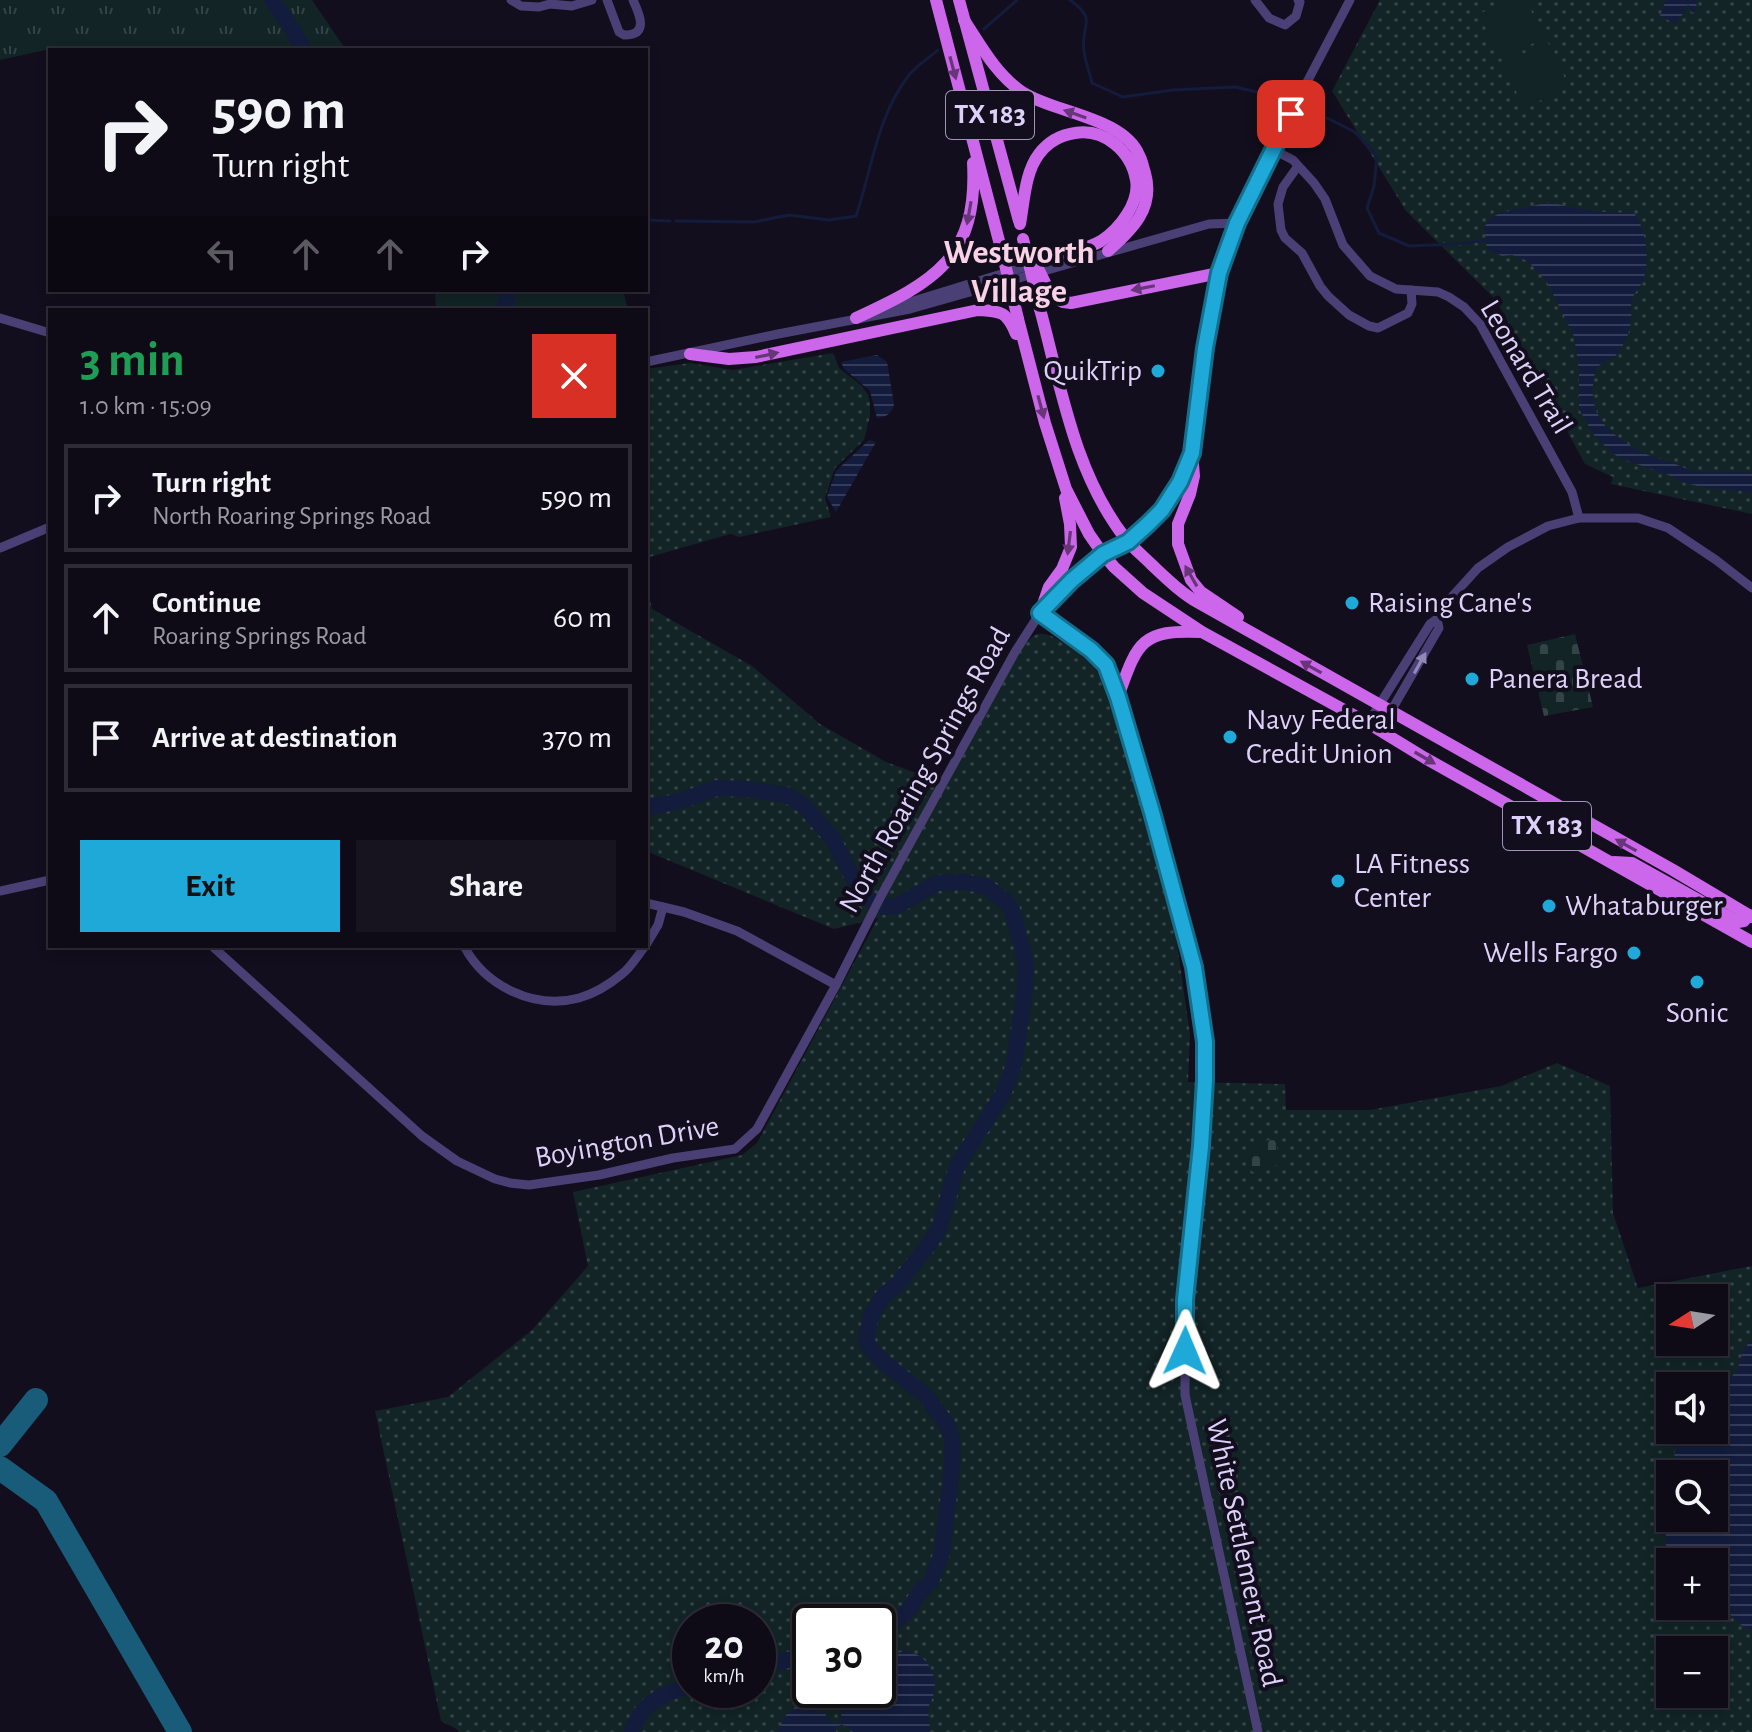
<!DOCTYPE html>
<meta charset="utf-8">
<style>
body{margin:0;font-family:"Alegreya Sans",sans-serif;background:#17131f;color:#f1f3f6;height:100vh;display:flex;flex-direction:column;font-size:30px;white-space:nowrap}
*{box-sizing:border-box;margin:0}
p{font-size:26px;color:#9b9aa1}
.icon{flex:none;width:44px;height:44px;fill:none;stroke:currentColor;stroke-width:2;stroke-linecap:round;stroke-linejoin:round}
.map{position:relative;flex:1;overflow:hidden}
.side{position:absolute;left:48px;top:308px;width:600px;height:640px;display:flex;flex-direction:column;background:#0e0a16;border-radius:0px;box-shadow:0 4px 12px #0003,0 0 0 2px #2e2b35}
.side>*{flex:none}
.banner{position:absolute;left:48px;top:48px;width:600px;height:244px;border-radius:0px;box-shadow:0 4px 12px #0003,0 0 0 2px #2e2b35;background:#0e0a16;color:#f1f3f6;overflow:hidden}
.needle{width:52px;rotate:258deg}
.tools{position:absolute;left:1656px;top:1284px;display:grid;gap:16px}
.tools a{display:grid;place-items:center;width:72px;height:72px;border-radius:0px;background:#0e0a16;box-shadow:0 4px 12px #0003,0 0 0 2px #2e2b35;font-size:40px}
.speed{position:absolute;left:672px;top:1604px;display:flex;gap:16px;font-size:40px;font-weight:700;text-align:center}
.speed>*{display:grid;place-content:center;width:104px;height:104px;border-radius:50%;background:#0e0a16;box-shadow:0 4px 12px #0003,0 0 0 2px #2e2b35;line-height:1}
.speed small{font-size:20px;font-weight:400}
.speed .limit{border:4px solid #111;border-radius:12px;background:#fff;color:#111}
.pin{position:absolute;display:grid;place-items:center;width:68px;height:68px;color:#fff;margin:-34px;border-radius:16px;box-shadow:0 4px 12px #0006}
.me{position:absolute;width:88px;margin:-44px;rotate:1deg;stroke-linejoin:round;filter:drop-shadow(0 0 6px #0008)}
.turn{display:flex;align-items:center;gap:28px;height:168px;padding:0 32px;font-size:36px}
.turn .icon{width:104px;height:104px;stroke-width:2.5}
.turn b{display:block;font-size:56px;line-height:68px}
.lanes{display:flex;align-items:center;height:76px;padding:0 32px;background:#0003;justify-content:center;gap:40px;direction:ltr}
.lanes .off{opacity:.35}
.round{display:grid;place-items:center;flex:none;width:84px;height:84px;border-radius:0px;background:#17131f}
.head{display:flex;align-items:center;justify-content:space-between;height:136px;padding:0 32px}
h1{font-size:48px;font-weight:700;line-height:60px;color:#1e9e55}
.action{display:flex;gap:16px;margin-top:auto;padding:16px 32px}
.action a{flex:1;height:92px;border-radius:0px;background:#1ea9d8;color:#111;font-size:32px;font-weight:700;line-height:92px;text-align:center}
.action a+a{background:#17131f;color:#f1f3f6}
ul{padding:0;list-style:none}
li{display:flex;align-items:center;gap:24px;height:108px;margin:0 16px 12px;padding:0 16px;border:4px solid #2e2b35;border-radius:0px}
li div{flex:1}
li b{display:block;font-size:30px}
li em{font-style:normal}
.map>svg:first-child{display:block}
.grass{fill:url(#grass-dots);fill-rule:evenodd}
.cemetery{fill:url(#cemetery-stones)}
.park{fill:url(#park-tufts)}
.garden{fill:#122426}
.water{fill:url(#water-rules)}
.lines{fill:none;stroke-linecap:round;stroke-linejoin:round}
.stream{stroke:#131c3c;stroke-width:3}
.river{stroke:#131c3c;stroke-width:16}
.taxiway{stroke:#185c7a;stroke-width:24}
.minor{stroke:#4a4076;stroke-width:9}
.major{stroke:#cc66ea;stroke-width:12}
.major-bridge{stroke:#cc66ea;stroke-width:12}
.oneway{fill:#663679}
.oneway2{fill:#9288b8}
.route-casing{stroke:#146e8c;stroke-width:20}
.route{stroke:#1ea9d8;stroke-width:14}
.poi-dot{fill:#1ea9d8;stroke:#130e1d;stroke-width:3}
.labels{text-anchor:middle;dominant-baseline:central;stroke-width:8;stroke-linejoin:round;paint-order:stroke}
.shield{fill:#130e1d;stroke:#9f96b7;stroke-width:2}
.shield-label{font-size:28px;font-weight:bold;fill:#dbd1f9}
.street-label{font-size:30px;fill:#dbd1f9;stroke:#130e1d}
.poi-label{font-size:30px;fill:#dbd1f9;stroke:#130e1d;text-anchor:start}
.quarter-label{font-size:34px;font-weight:bold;fill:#f9d2e5;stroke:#130e1d}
</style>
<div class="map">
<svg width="1752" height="1732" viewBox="0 0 1752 1732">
<defs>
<pattern id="grass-dots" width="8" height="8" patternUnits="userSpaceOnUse" patternTransform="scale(2)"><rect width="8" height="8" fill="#122426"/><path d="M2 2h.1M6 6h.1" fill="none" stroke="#344346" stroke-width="1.8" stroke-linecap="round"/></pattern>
<pattern id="cemetery-stones" width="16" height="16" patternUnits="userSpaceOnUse" patternTransform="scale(2)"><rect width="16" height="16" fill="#122426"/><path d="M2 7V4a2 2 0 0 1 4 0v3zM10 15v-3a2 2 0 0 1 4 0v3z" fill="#344346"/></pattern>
<pattern id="park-tufts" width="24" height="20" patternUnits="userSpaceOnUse" patternTransform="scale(2)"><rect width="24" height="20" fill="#122426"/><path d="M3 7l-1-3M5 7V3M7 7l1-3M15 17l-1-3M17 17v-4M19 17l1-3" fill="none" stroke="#344346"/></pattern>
<pattern id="water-rules" width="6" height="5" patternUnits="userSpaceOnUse" patternTransform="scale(2)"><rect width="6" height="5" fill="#131c3c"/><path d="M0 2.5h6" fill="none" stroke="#353c59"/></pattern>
</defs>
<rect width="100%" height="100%" fill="#130e1d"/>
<!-- grass -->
<g class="grass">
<path d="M1380,0H1752V514L1611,484L1613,477L1585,464L1496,300L1406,211L1332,91Z"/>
<path d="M833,353L839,368L862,386L868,395L870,403V416L864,440L835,468L825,498L831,517L739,537L730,534L646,558V369L690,363L733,370Z"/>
<path d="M646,578L652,609L752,666L820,724L886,762L946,784L1024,645C1028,641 1033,635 1039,634C1052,631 1086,657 1094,667C1100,676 1105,686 1110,695L1174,923L1190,1034L1188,1082L1285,1084L1286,1110H1370L1501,1086L1557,1063L1610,1086L1613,1213L1638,1288L1752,1266V1732H458V1730L441,1721L375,1411L448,1397L532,1330L588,1266L573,1192L742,1155L757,1143L878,918L834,929L646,851ZM1670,1298H1714V1342H1670ZM1670,1386H1714V1430H1670ZM1670,1474H1714V1518H1670ZM1670,1562H1714V1606H1670ZM690,1622H758V1690H690ZM810,1622H878V1690H810ZM1670,1650H1714V1694H1670Z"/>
</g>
<!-- cemetery -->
<g class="cemetery">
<path d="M1575,634L1593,707L1544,716L1527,645Z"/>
<path d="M1275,1139L1281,1164L1252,1172L1247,1144Z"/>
</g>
<!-- park -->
<g class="park">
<path d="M0,0H312L346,50L50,49L0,60Z"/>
<path d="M435,290H623L628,310H436Z"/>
</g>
<!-- garden -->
<g class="garden">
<path d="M1508,0H1526L1544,38L1500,59L1479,14Z"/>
<path d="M1548,42L1569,87L1524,108L1503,63Z"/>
</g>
<!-- water -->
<g class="water">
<path d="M1666,0H1696L1697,9L1692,13L1689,5L1686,6V9L1676,24L1660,16Z"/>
<path d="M1550,202C1578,209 1604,214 1633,212C1646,227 1650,259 1644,278C1642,286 1634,292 1632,300C1630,307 1632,313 1631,319C1631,334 1622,348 1613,359C1598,361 1594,371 1593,385C1590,422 1615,437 1644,453C1650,457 1660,458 1667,461C1675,463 1683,468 1690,470C1710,475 1732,470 1752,473V494L1740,491L1706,488L1685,483L1666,474L1622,459L1612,453L1594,435L1579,409V369L1574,336L1547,282L1528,261L1512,255L1502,256L1487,249L1484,227L1491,218L1500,213Z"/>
<path d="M877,355L887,362L894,404C892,414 886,417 877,418L870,391L844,369L841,362Z"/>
<path d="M869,440L876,442L836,512L827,497L836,471Z"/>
<path d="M1752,1340V1631L1741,1625L1714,1599V1562H1674C1662,1547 1665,1534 1670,1517L1714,1518V1474H1672L1675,1451L1684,1430H1714V1387C1752,1370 1731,1359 1752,1340Z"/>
<path d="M905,1651C933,1655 943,1685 928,1707L930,1732H853L843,1724L836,1727V1732H778C780,1727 783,1718 787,1714C794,1705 816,1708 825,1714C828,1717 831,1721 834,1724L841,1721L842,1700L846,1690H878V1659Z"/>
</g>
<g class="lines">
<!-- stream -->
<g class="stream">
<path d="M1070,0C1099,21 1080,24 1084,51C1085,62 1090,73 1092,83L1123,97L1173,90L1236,87L1281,98"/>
<path d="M984,29L1017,0"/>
<path d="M1304,108L1313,111L1355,132L1377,157L1374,186L1367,208L1379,233L1409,246L1457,244L1487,240"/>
<path d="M646,220L670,221"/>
<path d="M676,221L754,222L789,215L829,220L856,216C872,169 877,116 909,75C917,65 929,58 938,50"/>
</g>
<!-- river -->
<g class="river">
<path d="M272,0L292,29L304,50"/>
<path d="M502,310L507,301L505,290"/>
<path d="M646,808L680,801L717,788L746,789L787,795L804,806L832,838L853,878L868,899L885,907L897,906L937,883L965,882L985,886L1005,901L1012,910L1022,947L1026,967L1025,990L1014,1065L1003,1094L957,1166L940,1226L930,1243L898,1284L884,1295L871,1316L866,1339L870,1348L881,1360L927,1397L947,1425L952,1438L953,1459L942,1553L931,1581L919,1593L909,1610L890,1626L878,1632"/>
<path d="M758,1667L810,1655"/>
<path d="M632,1732C641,1702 662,1695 690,1685"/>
</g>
<!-- taxiway -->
<g class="taxiway">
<path d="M0,1445L36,1400"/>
<path d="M0,1468L46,1501L180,1732"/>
</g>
<!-- minor -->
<g class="minor">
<path d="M511,0L521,6L539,7L550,4L572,6L592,0"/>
<path d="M607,0L619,32L624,35C649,35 640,15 633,0"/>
<path d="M1255,0L1269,18L1285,25L1296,16L1300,2L1298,0"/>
<path d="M1272,149L1293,160L1314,183L1325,199L1343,245L1370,276L1396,289L1438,292L1449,297L1464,307L1480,324L1572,492L1579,518"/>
<path d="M1298,166L1283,187L1278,204L1281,230L1285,238L1302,253L1320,286L1328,296L1349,315L1369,326L1378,328L1408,313L1412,304L1411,290"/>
<path d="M894,307L1067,254"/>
<path d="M0,318L50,333"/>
<path d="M646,362L778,334L910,309L1209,224L1237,223"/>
<path d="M0,548L50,527"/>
<path d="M1040,613L1091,650L1106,665L1118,697L1152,812L1194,967L1205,1042V1059L1201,1146L1185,1300V1395L1258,1732"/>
<path d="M1437,619L1448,601L1478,568L1508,547L1548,526L1579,518H1638L1668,528L1716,560L1752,588"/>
<path d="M1368,723L1430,624L1437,619L1439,628L1380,730"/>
<path d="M0,891L50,880"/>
<path d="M646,903L684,912L737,931L836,985"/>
<path d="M646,945L658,925L663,907"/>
<path d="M212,946L422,1136L457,1161L495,1179L510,1183L529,1185L599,1175L673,1158L735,1149L757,1129L836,985L881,896L1015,652L1040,613L1072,580L1103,554L1128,542L1148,524L1162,510L1180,482L1192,453L1205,348L1219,273L1237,223L1272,149L1350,0"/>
<path d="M464,946C485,986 534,1010 579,998C593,994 610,984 622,974C631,967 638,955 645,946"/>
</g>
<!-- major -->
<g class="major">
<path d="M936,0L1004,260"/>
<path d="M959,0L1019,221"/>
<path d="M964,20C981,46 996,74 1022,92C1054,113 1123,117 1139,155C1142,160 1143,167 1145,173C1155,208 1132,230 1108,251"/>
<path d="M1020,224C1024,202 1025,172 1039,154C1048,142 1061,135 1075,133C1104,128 1131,151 1136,180C1140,202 1120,229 1101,241C1091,247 1078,250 1067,254"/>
<path d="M1051,295L1063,302L1071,303L1219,273"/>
<path d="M1040,309C1061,387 1074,472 1125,538C1133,548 1143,556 1151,564C1166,578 1181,593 1199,603L1673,870L1752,917"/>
<path d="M856,318C934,282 978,258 973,163"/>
<path d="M1018,319L1045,423L1066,489L1089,534L1103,554L1114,567L1143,593L1202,632L1366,722L1425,758L1752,942"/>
<path d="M690,354L729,359L756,357L978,310C1002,311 1007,312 1016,334"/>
<path d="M1192,453L1194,476L1190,494L1178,524V544L1191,580L1201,592L1238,617"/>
<path d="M1040,613L1049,587L1062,569L1071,547L1070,524L1065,498"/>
<path d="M1118,697C1137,644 1140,629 1201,632"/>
<path d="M1614,862L1632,863L1738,922L1744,921L1749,915"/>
</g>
<!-- major-bridge -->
<g class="major-bridge">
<path d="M1023,239L1040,309"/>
<path d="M1004,260L1018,319"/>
<path d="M1035,262L1051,295"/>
</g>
</g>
<!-- one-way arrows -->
<defs><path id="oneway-solid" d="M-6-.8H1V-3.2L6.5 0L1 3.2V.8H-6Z" transform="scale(2)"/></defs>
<g class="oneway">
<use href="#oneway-solid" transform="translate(953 68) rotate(75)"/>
<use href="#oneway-solid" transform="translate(1075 114) rotate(-161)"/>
<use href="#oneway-solid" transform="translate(969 213) rotate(100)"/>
<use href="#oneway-solid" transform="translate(1143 288) rotate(169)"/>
<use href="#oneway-solid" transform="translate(767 355) rotate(-12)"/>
<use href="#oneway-solid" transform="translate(1041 407) rotate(75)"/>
<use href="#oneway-solid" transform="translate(1069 543) rotate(97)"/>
<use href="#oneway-solid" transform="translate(1191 576) rotate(-120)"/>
<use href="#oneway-solid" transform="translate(1311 667) rotate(-151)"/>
<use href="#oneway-solid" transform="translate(1425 758) rotate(30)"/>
<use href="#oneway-solid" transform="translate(1626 845) rotate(-151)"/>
</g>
<use class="oneway2" href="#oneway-solid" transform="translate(1420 663) rotate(-61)"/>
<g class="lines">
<!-- route casing -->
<g class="route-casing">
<path id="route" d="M1185,1351V1300L1201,1146L1205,1080V1042L1194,967L1152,812L1118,697L1106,665L1091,650L1040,613L1072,580L1103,554L1128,542L1148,524L1162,510L1180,482L1192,453L1205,348L1219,273L1237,223L1291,114"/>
</g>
<!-- route -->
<use href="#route" class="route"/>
</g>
<!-- markers -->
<g class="poi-dot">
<circle cx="1158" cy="371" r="8"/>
<circle cx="1352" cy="603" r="8"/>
<circle cx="1472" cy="679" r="8"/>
<circle cx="1230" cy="737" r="8"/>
<circle cx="1338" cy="881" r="8"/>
<circle cx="1549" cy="906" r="8"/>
<circle cx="1634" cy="953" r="8"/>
<circle cx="1697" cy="982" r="8"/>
</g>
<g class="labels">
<!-- shield labels -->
<g class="shield">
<rect x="946" y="91" width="88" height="48" rx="6"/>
<rect x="1503" y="802" width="88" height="48" rx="6"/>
</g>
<g class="shield-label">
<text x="990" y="115">TX 183</text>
<text x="1547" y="826">TX 183</text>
</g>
<!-- street labels -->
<g class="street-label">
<text transform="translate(1526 367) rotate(59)">Leonard Trail</text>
<text transform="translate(925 770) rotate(-61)">North Roaring Springs Road</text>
<text transform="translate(627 1142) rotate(-10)">Boyington Drive</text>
<text transform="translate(1244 1553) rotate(78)">White Settlement Road</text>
</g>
<!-- poi labels -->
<g class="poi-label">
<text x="1142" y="371" text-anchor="end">QuikTrip</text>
<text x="1368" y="603">Raising Cane's</text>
<text x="1488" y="679">Panera Bread</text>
<text x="1246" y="720">Navy Federal<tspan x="1246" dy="34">Credit Union</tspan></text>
<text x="1354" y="864">LA Fitness<tspan x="1354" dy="34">Center</tspan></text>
<text x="1565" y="906">Whataburger</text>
<text x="1618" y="953" text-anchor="end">Wells Fargo</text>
<text x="1697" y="1013" text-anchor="middle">Sonic</text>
</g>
<!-- quarter labels -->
<g class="quarter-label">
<text x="1019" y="253">Westworth<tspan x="1019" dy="39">Village</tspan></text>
</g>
</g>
</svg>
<div class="tools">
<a><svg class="needle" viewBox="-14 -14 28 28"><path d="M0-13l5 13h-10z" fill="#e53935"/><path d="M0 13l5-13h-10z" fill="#9b9aa1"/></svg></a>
<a><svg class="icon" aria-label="sound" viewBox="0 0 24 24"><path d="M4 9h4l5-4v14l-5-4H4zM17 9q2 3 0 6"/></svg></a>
<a><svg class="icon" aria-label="search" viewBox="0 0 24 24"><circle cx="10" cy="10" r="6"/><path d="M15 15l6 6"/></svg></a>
<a>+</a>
<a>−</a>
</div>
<div class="speed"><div>20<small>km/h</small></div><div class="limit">30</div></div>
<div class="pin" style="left:1291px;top:114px;background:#d93025"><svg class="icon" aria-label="arrive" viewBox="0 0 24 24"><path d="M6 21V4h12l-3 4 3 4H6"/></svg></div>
<svg class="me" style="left:1185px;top:1351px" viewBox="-20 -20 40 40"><path d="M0-17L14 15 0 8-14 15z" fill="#1ea9d8" stroke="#fff" stroke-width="4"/></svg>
<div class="banner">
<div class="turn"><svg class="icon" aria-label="right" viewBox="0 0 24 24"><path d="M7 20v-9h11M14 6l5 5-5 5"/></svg><div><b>590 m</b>Turn right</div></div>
<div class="lanes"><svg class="icon off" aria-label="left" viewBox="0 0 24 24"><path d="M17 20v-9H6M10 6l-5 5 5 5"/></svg><svg class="icon off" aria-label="ahead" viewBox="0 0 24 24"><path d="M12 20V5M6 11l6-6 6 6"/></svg><svg class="icon off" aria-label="ahead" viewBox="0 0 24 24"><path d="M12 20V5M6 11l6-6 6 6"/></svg><svg class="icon" aria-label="right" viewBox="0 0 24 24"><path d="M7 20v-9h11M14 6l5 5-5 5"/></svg></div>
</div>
<section class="side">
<div class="head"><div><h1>3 min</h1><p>1.0 km · 15:09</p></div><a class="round" style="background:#d93025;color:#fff"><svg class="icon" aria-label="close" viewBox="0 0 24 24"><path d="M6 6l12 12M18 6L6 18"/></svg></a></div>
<ul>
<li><svg class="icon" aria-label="right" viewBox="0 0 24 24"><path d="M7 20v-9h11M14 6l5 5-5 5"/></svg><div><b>Turn right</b><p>North Roaring Springs Road</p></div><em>590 m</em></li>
<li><svg class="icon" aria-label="ahead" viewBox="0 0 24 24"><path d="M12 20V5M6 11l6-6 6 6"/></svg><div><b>Continue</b><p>Roaring Springs Road</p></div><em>60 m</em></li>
<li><svg class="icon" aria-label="arrive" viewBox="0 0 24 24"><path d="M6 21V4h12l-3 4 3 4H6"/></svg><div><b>Arrive at destination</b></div><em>370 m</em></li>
</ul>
<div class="action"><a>Exit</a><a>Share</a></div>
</section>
</div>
